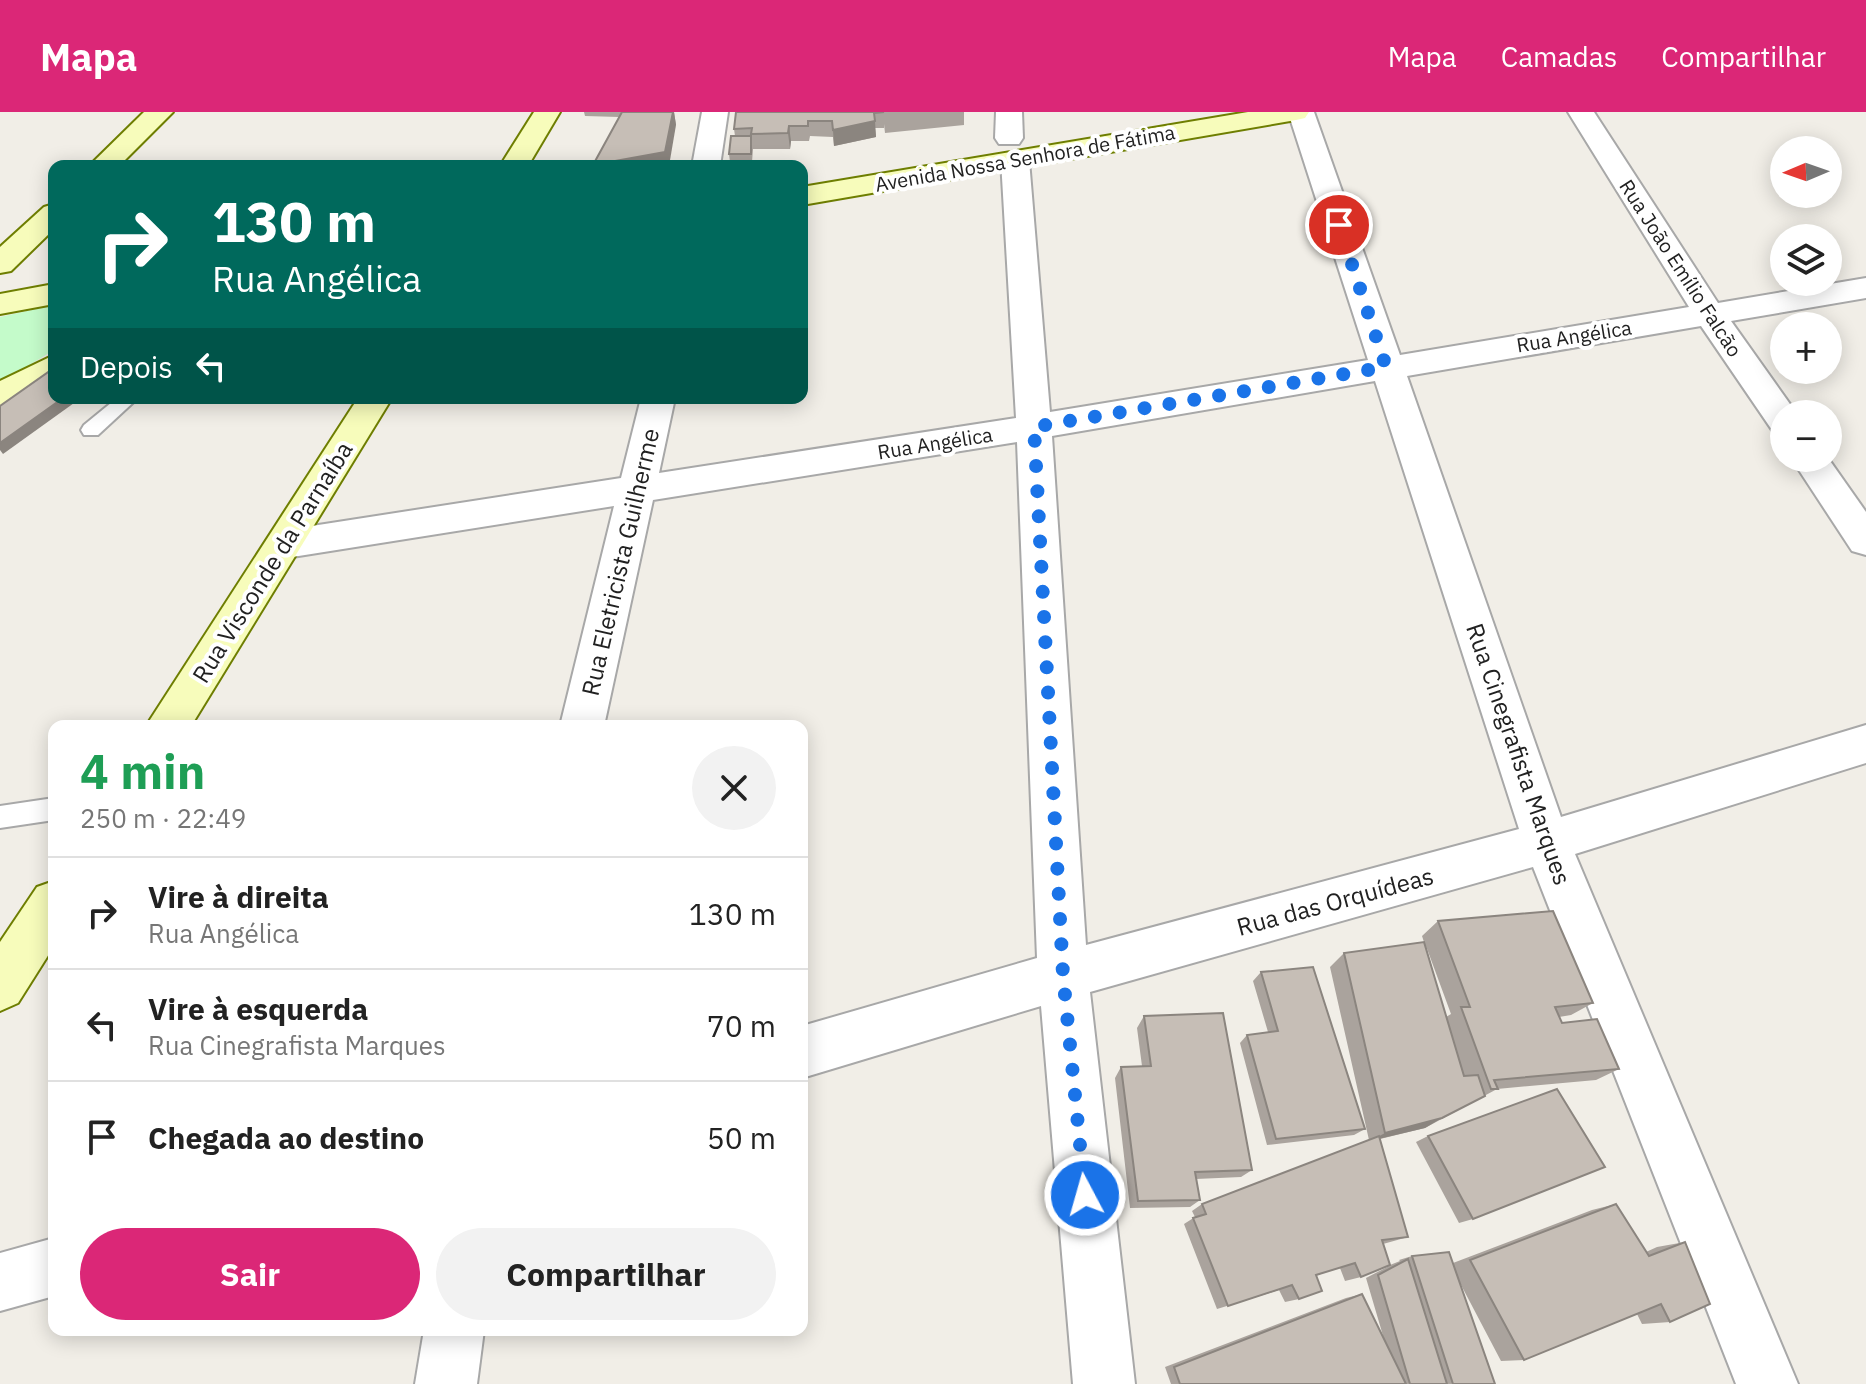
<!DOCTYPE html>
<html lang="pt">
<meta charset="utf-8">
<style>
body{margin:0;font-family:"IBM Plex Sans",sans-serif;background:#f2f2f2;color:#222;height:100vh;display:flex;flex-direction:column;font-size:30px;white-space:nowrap}
*{box-sizing:border-box;margin:0}
p{font-size:26px;color:#767676}
.icon{flex:none;width:44px;height:44px;fill:none;stroke:currentColor;stroke-width:2;stroke-linecap:round;stroke-linejoin:round}
.map{position:relative;flex:1;overflow:hidden}
.side{position:absolute;left:48px;top:608px;width:760px;height:616px;display:flex;flex-direction:column;background:#fff;border-radius:16px;box-shadow:0 4px 20px #0003}
.side>*{flex:none}
.hud{position:absolute;left:48px;top:48px;width:760px;height:244px;border-radius:16px;box-shadow:0 4px 20px #0003;background:#00695c;color:#fff;overflow:hidden}
.needle{width:52px;rotate:268deg}
.buttons{position:absolute;left:1770px;top:24px;display:grid;gap:16px}
.buttons a{display:grid;place-items:center;width:72px;height:72px;border-radius:50%;background:#fff;box-shadow:0 4px 20px #0003;font-size:40px}
.pin{position:absolute;display:grid;place-items:center;width:68px;height:68px;color:#fff;margin:-34px;border:4px solid #fff;border-radius:50%;box-shadow:0 2px 8px #0007}
.me{position:absolute;width:88px;margin:-44px;rotate:354deg;stroke-linejoin:round;filter:drop-shadow(0 0 6px #0008)}
.turn{display:flex;align-items:center;gap:28px;height:168px;padding:0 32px;font-size:36px}
.turn .icon{width:104px;height:104px;stroke-width:2.5}
.turn b{display:block;font-size:56px;line-height:68px}
.then{display:flex;align-items:center;height:76px;padding:0 32px;background:#0003;gap:16px;font-size:30px}
.round{display:grid;place-items:center;flex:none;width:84px;height:84px;border-radius:42px;background:#f2f2f2}
.overview{display:flex;align-items:center;justify-content:space-between;height:136px;padding:0 32px}
h1{font-size:48px;font-weight:800;line-height:60px;color:#1e9e55}
.cta{display:flex;gap:16px;margin-top:auto;padding:16px 32px}
.cta a{flex:1;height:92px;border-radius:48px;background:#db2777;color:#fff;font-size:32px;font-weight:800;line-height:92px;text-align:center}
.cta a+a{background:#f2f2f2;color:#222}
ul{padding:0;list-style:none}
li{display:flex;align-items:center;gap:24px;height:112px;padding:0 32px;border-top:2px solid #e0e0e0}
li div{flex:1}
li b{display:block;font-size:30px}
li em{font-style:normal}
header{display:flex;align-items:center;gap:48px;box-sizing:border-box;height:112px;padding:0 40px;background:#db2777;color:#fff}
header strong{font-size:38px}
nav{display:flex;gap:44px;margin-inline-start:auto;font-size:28px}
.map>svg:first-child{display:block}
.park{fill:#c4fbca}
.lines{fill:none;stroke-linecap:round;stroke-linejoin:round}
.lane-casing{stroke:#a8a8a8;stroke-width:4}
.street-casing{stroke:#a8a8a8;stroke-width:4}
.secondary-casing{stroke:#6e7e01;stroke-width:4}
.lane{fill:#fff;fill-rule:evenodd}
.street{fill:#fff;fill-rule:evenodd}
.secondary{fill:#f7fcbb;fill-rule:evenodd}
.wall{fill:#aaa39d;fill-rule:evenodd}
.shaded-wall{fill:#8b857f}
.building{fill:#c6beb6;stroke:#8b857f;stroke-width:2}
.route{stroke:#1a73e8;stroke-width:14;stroke-dasharray:0 25.2}
.labels{text-anchor:middle;dominant-baseline:central;stroke-width:8;stroke-linejoin:round;paint-order:stroke}
.far-street-label{font-size:20px;fill:#212121;stroke:#fff}
.street-label{font-size:24px;fill:#212121;stroke:#fff}
</style>
<header>
<strong>Mapa</strong>
<nav><a>Mapa</a><a>Camadas</a><a>Compartilhar</a></nav>
</header>
<div class="map">
<svg width="1866" height="1272" viewBox="0 0 1866 1272">
<rect width="100%" height="100%" fill="#f1eee7"/>
<!-- park -->
<path class="park" d="M54,193V238L0,271V205Z"/>
<g class="lines">
<!-- lane casing -->
<g class="lane-casing">
<g id="lane">
<path d="M117,286H138L98,323H84L81,318L84,313Z"/>
<path d="M54,686V708L0,716V694Z"/>
</g>
</g>
<!-- street casing -->
<g class="street-casing">
<g id="street">
<path d="M702,0H728L720,54H692Z"/>
<path d="M996,0H1022L1023,26L1019,32H999L995,26Z"/>
<path d="M1288,0H1314L1400,243L1689,195L1568,0H1594L1718,191L1866,166V186L1731,209L1797,302H1784V322L1772,318L1701,214L1407,264L1561,705L1866,613V651L1575,742L1798,1272H1736L1533,755L1090,880L1135,1272H1073L1041,894L802,966V914L1037,846L1017,330L653,388L604,614H560L614,394L286,446L272,442L267,432L272,422L286,418L621,366L641,286H675L659,361L1016,306L1001,48L1005,42H1025L1029,48L1050,300L1368,248ZM1375,269L1519,717L1086,833L1052,324Z"/>
<path d="M1791,346H1828L1866,400V443L1852,439Z"/>
<path d="M54,1126V1184L0,1199V1141Z"/>
<path d="M424,1218H484L477,1272H415Z"/>
</g>
</g>
<!-- secondary casing -->
<g class="secondary-casing">
<g id="secondary">
<path d="M144,0H173L119,54H89Z"/>
<path d="M534,0H560L528,54H500Z"/>
<path d="M1248,0H1309L1305,6L1296,8L802,93V75Z"/>
<path d="M54,92V117L11,159L0,161V135L44,95Z"/>
<path d="M54,172V192L0,202V182Z"/>
<path d="M54,243V268L0,295V269Z"/>
<path d="M358,286H392L191,614H146Z"/>
<path d="M54,769V834L18,891L0,899V830L37,775Z"/>
</g>
</g>
<!-- lane -->
<use href="#lane" class="lane"/>
<!-- street -->
<use href="#street" class="street"/>
<!-- secondary -->
<use href="#secondary" class="secondary"/>
</g>
<!-- wall -->
<g class="wall">
<path d="M584,0H674L676,13L619,5L585,4Z"/>
<path d="M736,0H964V13L885,21L884,12V16H875L876,25L834,34L833,25L810,24L809,29H791L790,37H753L752,50H730L729,42L735,24L734,17Z"/>
<path d="M1438,809L1593,891L1571,903L1559,905L1562,911L1619,957L1596,968L1497,977L1425,1016L1380,1027L1408,1125L1383,1132L1390,1153L1400,1149L1399,1148L1412,1144L1453,1151L1592,1098L1616,1092L1646,1140L1657,1135L1685,1130L1670,1210L1642,1212L1637,1202L1524,1248L1501,1249L1460,1171L1495,1272H1171L1165,1255L1346,1186L1362,1182L1384,1227L1366,1166L1389,1154L1361,1165L1345,1169L1340,1156L1316,1163L1299,1187L1285,1190L1279,1178L1217,1197L1184,1112L1195,1105L1192,1099L1202,1092L1369,1028L1330,855L1344,841L1424,830L1422,824ZM1426,834L1451,902L1446,905Z"/>
<path d="M1261,860L1365,1017L1354,1023L1267,1033L1240,931L1247,923L1268,920L1253,869Z"/>
<path d="M1144,904L1252,1058L1241,1065L1196,1067L1200,1088L1190,1095L1130,1096L1115,966L1121,955L1142,954L1137,916Z"/>
<path d="M1428,1024L1473,1107L1459,1111L1416,1030Z"/>
</g>
<!-- shaded-wall -->
<g class="shaded-wall">
<path d="M674,0L676,13L669,54H593Z"/>
<path d="M875,9L876,25L834,34L833,18Z"/>
<path d="M789,14L791,29L790,37L788,21Z"/>
<path d="M63,286H81L3,342L0,338V331Z"/>
<path d="M1442,1006L1425,1016L1370,1029L1385,1021Z"/>
</g>
<!-- building -->
<g class="building">
<path d="M622,0H673L665,40L593,53Z"/>
<path d="M736,0H884L874,1L875,9L833,18L832,9H808V14H789L788,21L751,22L752,16L734,17Z"/>
<path d="M731,24H751V42H729Z"/>
<path d="M54,256V286H63L0,331V294Z"/>
<path d="M1553,799L1593,891L1555,895L1562,911L1597,907L1619,957L1494,968L1498,977H1491L1461,895H1470L1438,809Z"/>
<path d="M1424,830L1464,964L1478,963L1485,984L1442,1006L1385,1021L1344,841Z"/>
<path d="M1313,855L1365,1017L1276,1027L1247,923L1278,919L1261,860Z"/>
<path d="M1223,901L1252,1058L1195,1060L1200,1088L1138,1089L1121,955L1151,954L1144,904Z"/>
<path d="M1557,977L1605,1055L1473,1107L1428,1024Z"/>
<path d="M1379,1024L1408,1125L1382,1128L1390,1153L1361,1165L1355,1151L1316,1163L1322,1179L1299,1187L1292,1173L1228,1194L1193,1106L1206,1102L1202,1092Z"/>
<path d="M1616,1092L1649,1144L1685,1130L1710,1192L1670,1210L1661,1192L1524,1248L1470,1148Z"/>
<path d="M1449,1140L1495,1272H1453L1412,1144Z"/>
<path d="M1408,1147L1447,1272H1410L1378,1163Z"/>
<path d="M1362,1182L1406,1272H1180L1174,1255Z"/>
</g>
<g class="lines">
<!-- route -->
<path class="route" d="M1085,1083L1063,863L1034,315L1386,255L1339,113"/>
</g>
<g class="labels">
<!-- far-street labels -->
<g class="far-street-label">
<text transform="translate(1025 46) rotate(-10)">Avenida Nossa Senhora de Fátima</text>
<text transform="translate(1681 156) rotate(57)">Rua João Emílio Falcão</text>
<text transform="translate(1574 224) rotate(-9)">Rua Angélica</text>
<text transform="translate(935 331) rotate(-9)">Rua Angélica</text>
</g>
<!-- street labels -->
<g class="street-label">
<text transform="translate(272 450) rotate(-58)">Rua Visconde da Parnaíba</text>
<text transform="translate(620 450) rotate(-77)">Rua Eletricista Guilherme</text>
<text transform="translate(1519 642) rotate(71)">Rua Cinegrafista Marques</text>
<text transform="translate(1335 789) rotate(-15)">Rua das Orquídeas</text>
</g>
</g>
</svg>
<div class="buttons">
<a><svg class="needle" viewBox="-14 -14 28 28"><path d="M0-13l5 13h-10z" fill="#e53935"/><path d="M0 13l5-13h-10z" fill="#767676"/></svg></a>
<a><svg class="icon" aria-label="layers" viewBox="0 0 24 24"><path d="M12 4l9 5-9 5-9-5zM3 14l9 5 9-5"/></svg></a>
<a>+</a>
<a>−</a>
</div>
<div class="pin" style="left:1339px;top:113px;background:#d93025"><svg class="icon" aria-label="arrive" viewBox="0 0 24 24"><path d="M6 21V4h12l-3 4 3 4H6"/></svg></div>
<svg class="me" style="left:1085px;top:1083px" viewBox="-20 -20 40 40"><circle r="17" fill="#1a73e8" stroke="#fff" stroke-width="3"/><path d="M0-11L8 9 0 5-8 9z" fill="#fff"/></svg>
<div class="hud">
<div class="turn"><svg class="icon" aria-label="right" viewBox="0 0 24 24"><path d="M7 20v-9h11M14 6l5 5-5 5"/></svg><div><b>130 m</b>Rua Angélica</div></div>
<div class="then">Depois<svg class="icon" aria-label="left" viewBox="0 0 24 24"><path d="M17 20v-9H6M10 6l-5 5 5 5"/></svg></div>
</div>
<section class="side">
<div class="overview"><div><h1>4 min</h1><p>250 m · 22:49</p></div><a class="round"><svg class="icon" aria-label="close" viewBox="0 0 24 24"><path d="M6 6l12 12M18 6L6 18"/></svg></a></div>
<ul>
<li><svg class="icon" aria-label="right" viewBox="0 0 24 24"><path d="M7 20v-9h11M14 6l5 5-5 5"/></svg><div><b>Vire à direita</b><p>Rua Angélica</p></div><em>130 m</em></li>
<li><svg class="icon" aria-label="left" viewBox="0 0 24 24"><path d="M17 20v-9H6M10 6l-5 5 5 5"/></svg><div><b>Vire à esquerda</b><p>Rua Cinegrafista Marques</p></div><em>70 m</em></li>
<li><svg class="icon" aria-label="arrive" viewBox="0 0 24 24"><path d="M6 21V4h12l-3 4 3 4H6"/></svg><div><b>Chegada ao destino</b></div><em>50 m</em></li>
</ul>
<div class="cta"><a>Sair</a><a>Compartilhar</a></div>
</section>
</div>
